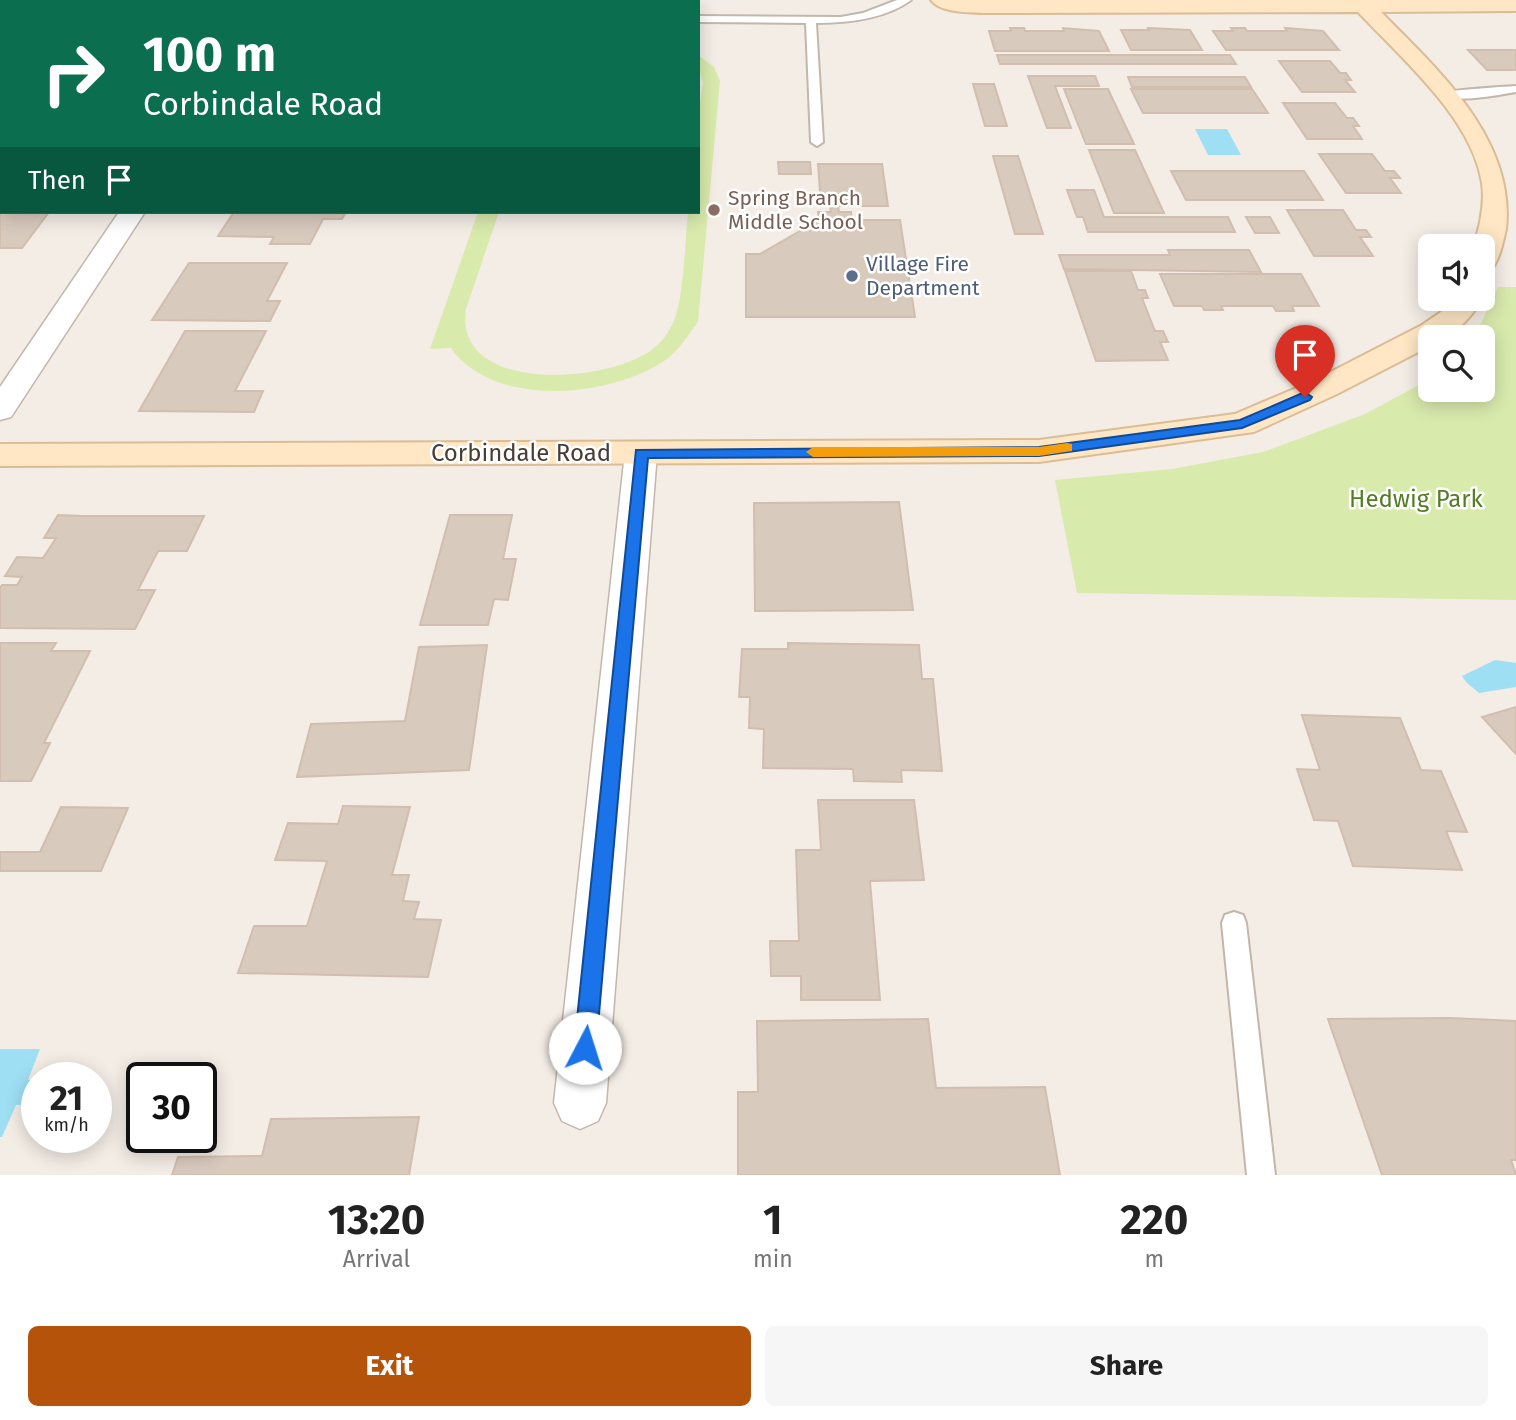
<!DOCTYPE html>
<style>
body{margin:0;font-family:"Fira Sans",sans-serif;background:#f6f6f6;color:#222;height:100vh;display:flex;flex-direction:column;font-size:26px;white-space:nowrap}
*{box-sizing:border-box;margin:0}
p{font-size:23px;color:#767676}
.icon{flex:none;width:38px;height:38px;fill:none;stroke:currentColor;stroke-width:2;stroke-linecap:round;stroke-linejoin:round}
.map{position:relative;height:1175px;overflow:hidden}
.side{display:flex;flex-direction:column;background:#fff;flex:1}
.side>*{flex:none}
.banner{position:absolute;left:0px;top:0px;width:700px;height:214px;box-shadow:0 4px 18px #0003;background:#0b6e4f;color:#fff;overflow:hidden}
.controls{position:absolute;left:1418px;top:234px;display:grid;gap:14px}
.controls a{display:grid;place-items:center;width:77px;height:77px;border-radius:10px;background:#fff;box-shadow:0 4px 18px #0003;font-size:35px}
.speed{position:absolute;left:21px;top:1062px;display:flex;gap:14px;font-size:35px;font-weight:700;text-align:center}
.speed>*{display:grid;place-content:center;width:91px;height:91px;border-radius:50%;background:#fff;box-shadow:0 4px 18px #0003;line-height:1}
.speed small{font-size:18px;font-weight:400}
.speed .limit{border:4px solid #111;border-radius:10px;background:#fff;color:#111}
.pin{position:absolute;display:grid;place-items:center;width:60px;height:60px;color:#fff;margin:-72px -30px;border-radius:50% 50% 50% 0;rotate:-45deg;box-shadow:0 0 7px #0007}
.pin .icon{rotate:45deg}
.me{position:absolute;width:77px;margin:-38px;rotate:5deg;stroke-linejoin:round;filter:drop-shadow(0 0 5px #0008)}
.turn{display:flex;align-items:center;gap:24px;height:147px;padding:0 28px;font-size:32px}
.turn .icon{width:91px;height:91px;stroke-width:2.5}
.turn b{display:block;font-size:49px;line-height:60px}
.then{display:flex;align-items:center;height:66px;padding:0 28px;background:#0003;gap:14px;font-size:26px}
.eta{display:flex;justify-content:space-evenly;align-items:center;height:119px;text-align:center}
.eta b{font-size:42px;font-weight:700;line-height:49px}
.primary-button{display:flex;gap:14px;margin-top:auto;padding:14px 28px}
.primary-button a{flex:1;height:80px;border-radius:10px;background:#b45309;color:#fff;font-size:28px;font-weight:700;line-height:80px;text-align:center}
.primary-button a+a{background:#f6f6f6;color:#222}
.map>svg:first-child{display:block}
.green{fill:#d9eaad}
.water{fill:#9fdff4}
.building{fill:#d9cabe;stroke:#d1beae;stroke-width:2}
.lines{fill:none;stroke-linecap:round;stroke-linejoin:round}
.lane-casing{stroke:#c3b6ab;stroke-width:4}
.street-casing{stroke:#c3b6ab;stroke-width:3}
.secondary-casing{stroke:#dabc95;stroke-width:4}
.lane{fill:#fff;fill-rule:evenodd}
.street{fill:#fff;fill-rule:evenodd}
.secondary{fill:#ffe7c5;fill-rule:evenodd}
.route{fill:#1a73e8;stroke:#114b97;stroke-width:2}
.slow{fill:#f59e0b}
.education-dot{fill:#8d6e63;stroke:#fff;stroke-width:2.5}
.service-dot{fill:#5c6f8a;stroke:#fff;stroke-width:2.5}
.labels{text-anchor:middle;dominant-baseline:central;stroke-width:5;stroke-linejoin:round;paint-order:stroke}
.far-education-label{font-size:21px;fill:#785e54;stroke:#fff;text-anchor:start}
.far-service-label{font-size:21px;fill:#4e5e75;stroke:#fff;text-anchor:start}
.street-label{font-size:24px;fill:#473d35;stroke:#fff}
.park-label{font-size:24px;fill:#547c25;stroke:#fff}
</style>
<div class="map">
<svg width="1516" height="1175" viewBox="0 0 1516 1175">
<rect width="100%" height="100%" fill="#f4ede6"/>
<!-- green -->
<g class="green">
<path d="M698,55L714,67L720,81L698,322C688,335 680,349 667,359C612,398 493,409 451,348L430,349L478,212H499L466,309C453,395 610,384 654,348C661,343 667,334 671,327C684,306 685,239 688,212H698V118L703,82L698,68Z"/>
<path d="M1498,287H1516V600L1077,593L1055,480L1172,469L1263,452L1365,414L1430,379V390H1482V338H1474Z"/>
</g>
<!-- water -->
<g class="water">
<path d="M1195,129H1227L1241,155H1208Z"/>
<path d="M1495,660L1516,663V687L1479,693L1466,682L1462,676Z"/>
<path d="M0,1049H40L28,1080H37V1090L31,1104L16,1105L2,1137H0Z"/>
</g>
<!-- building -->
<g class="building">
<path d="M1010,28H1024L1025,31H1064L1063,28L1099,31L1109,51H995L989,31H1011Z"/>
<path d="M1148,28L1190,30L1202,50H1131L1121,30H1149Z"/>
<path d="M1231,28H1245L1247,31H1287L1285,28L1323,31L1339,50H1226L1213,31H1233Z"/>
<path d="M1468,50H1516V70H1487Z"/>
<path d="M997,55H1230L1236,64H1000Z"/>
<path d="M1279,61H1330L1340,73H1346L1351,80H1345L1355,92H1302Z"/>
<path d="M1028,76H1095L1099,86H1055L1071,128H1047Z"/>
<path d="M1128,77H1245L1251,87H1132Z"/>
<path d="M973,84H994L1007,126H985Z"/>
<path d="M1064,89H1108L1134,144H1086Z"/>
<path d="M1131,89H1252L1268,113H1143Z"/>
<path d="M1283,103H1335L1347,118H1353L1359,126H1353L1362,139H1307Z"/>
<path d="M1089,150H1135L1164,213H1114Z"/>
<path d="M1319,154H1372L1385,171H1394L1400,178H1390L1401,193H1346Z"/>
<path d="M993,156H1018L1043,234H1015Z"/>
<path d="M778,162H810L811,174H779Z"/>
<path d="M818,164H882L888,206H838L839,212H851L852,220H900L915,317H746V254H760L805,228L804,220H819L818,212H831L830,206H821Z"/>
<path d="M1171,171H1304L1323,200H1186Z"/>
<path d="M1067,190H1094L1104,217H1228L1235,232H1088L1083,217H1077Z"/>
<path d="M0,192L2,212H49L22,248H0Z"/>
<path d="M1287,210H1343L1356,230H1366L1371,237H1360L1373,256H1314Z"/>
<path d="M234,212H346L342,219H323L310,244H270L274,237L218,236Z"/>
<path d="M1246,217H1270L1279,233H1255Z"/>
<path d="M1168,250H1249L1261,272L1064,269L1059,255H1170Z"/>
<path d="M189,263H287L267,301H280L270,321L152,320Z"/>
<path d="M1065,271H1131L1138,290H1145L1148,298H1142L1155,331H1163L1168,342H1160L1168,360L1096,361Z"/>
<path d="M1160,274H1301L1319,306H1292L1294,311H1276L1273,306H1221L1223,310H1204L1202,306H1174Z"/>
<path d="M185,331H266L235,391H263L254,412L139,411Z"/>
<path d="M899,502L913,610L755,611L754,503Z"/>
<path d="M58,515L83,516H204L187,551H158L138,590H155L135,629L0,628V588L2,585H17L22,577L5,576L17,557L43,558L56,538H44Z"/>
<path d="M450,515H512L503,559H516L508,600L494,599L488,625H420Z"/>
<path d="M0,643H56L51,651H90L44,743H50L31,781H0Z"/>
<path d="M788,643L919,645L922,679H933L942,771L901,770L902,782L854,781L853,769L763,768L764,729L749,728L750,697H739L742,649H788Z"/>
<path d="M487,645L469,770L297,777L311,724L405,721L419,647Z"/>
<path d="M1516,707V754L1482,717Z"/>
<path d="M1302,715L1400,718L1421,770L1441,771L1467,832L1446,831L1462,870L1353,866L1338,821L1314,820L1297,769L1320,770Z"/>
<path d="M818,800H914L924,880L870,881L880,1000H801V976H771L770,941H799L796,850H821Z"/>
<path d="M343,806L410,807L392,875H409L403,901L419,902L414,919L441,920L428,977L238,973L254,926H307L327,861L275,860L288,823L338,824Z"/>
<path d="M61,807L128,808L101,871H0V852H40Z"/>
<path d="M1450,1018L1516,1021V1160H1511L1516,1175H1382L1328,1019Z"/>
<path d="M928,1019L936,1088L1045,1087L1060,1175H738V1092H758L757,1021Z"/>
<path d="M419,1117L409,1175H172L178,1157L262,1156L271,1119Z"/>
</g>
<g class="lines">
<!-- lane casing -->
<g class="lane-casing">
<g id="lane">
<path d="M488,0H501L502,2H489Z"/>
<path d="M897,0H911C885,19 848,23 816,23L823,142L817,146L811,142L806,23L698,22V16L841,17L863,13Z"/>
<path d="M1516,86V92C1498,95 1454,104 1439,94C1445,90 1502,87 1516,86Z"/>
<path d="M1234,912L1243,915L1246,923L1275,1175H1247L1222,923L1225,915Z"/>
</g>
</g>
<!-- street casing -->
<g class="street-casing">
<g id="street">
<path d="M119,212H145L11,417L0,420V387Z"/>
<path d="M641,442L653,445L657,453L606,1103L598,1121L580,1129L562,1121L554,1103L625,453L629,445Z"/>
</g>
</g>
<!-- secondary casing -->
<g class="secondary-casing">
<g id="secondary">
<path d="M931,0H1516V11L1381,12C1437,69 1516,139 1506,229C1503,242 1500,258 1492,269L1482,272V247H1473C1480,227 1485,204 1482,183C1472,118 1401,58 1358,12L983,13C967,12 941,13 931,0Z"/>
<path d="M1452,299H1483C1469,319 1455,338 1430,338V346L1337,394L1254,432L1039,462L0,466V444L1039,440L1235,414L1315,380L1422,325L1441,312Z"/>
</g>
</g>
<!-- lane -->
<use href="#lane" class="lane"/>
<!-- street -->
<use href="#street" class="street"/>
<!-- secondary -->
<use href="#secondary" class="secondary"/>
</g>
<!-- route -->
<path class="route" d="M1305,392L1312,397L1310,400L1242,428L1039,456L648,458L596,1048L593,1056L585,1059L578,1056L574,1048L636,450L1039,447L1240,420Z"/>
<!-- slow -->
<path class="slow" d="M1067,443L1072,444V451L1039,456L813,457L806,452L813,447H1039Z"/>
<!-- markers -->
<circle class="education-dot" cx="714" cy="210" r="7"/>
<circle class="service-dot" cx="852" cy="276" r="7"/>
<g class="labels">
<!-- far-education labels -->
<g class="far-education-label">
<text x="728" y="198">Spring Branch<tspan x="728" dy="24">Middle School</tspan></text>
</g>
<!-- far-service labels -->
<g class="far-service-label">
<text x="866" y="264">Village Fire<tspan x="866" dy="24">Department</tspan></text>
</g>
<!-- street labels -->
<g class="street-label">
<text x="521" y="453">Corbindale Road</text>
</g>
<!-- park labels -->
<g class="park-label">
<text x="1416" y="499">Hedwig Park</text>
</g>
</g>
</svg>
<div class="controls">
<a><svg class="icon" aria-label="sound" viewBox="0 0 24 24"><path d="M4 9h4l5-4v14l-5-4H4zM17 9q2 3 0 6"/></svg></a>
<a><svg class="icon" aria-label="search" viewBox="0 0 24 24"><circle cx="10" cy="10" r="6"/><path d="M15 15l6 6"/></svg></a>
</div>
<div class="speed"><div>21<small>km/h</small></div><div class="limit">30</div></div>
<div class="pin" style="left:1305px;top:397px;background:#d93025"><svg class="icon" aria-label="arrive" viewBox="0 0 24 24"><path d="M6 21V4h12l-3 4 3 4H6"/></svg></div>
<svg class="me" style="left:585px;top:1048px" viewBox="-20 -20 40 40"><circle r="19" fill="#fff"/><path d="M0-13L10 11 0 6-10 11z" fill="#1a73e8"/></svg>
<div class="banner">
<div class="turn"><svg class="icon" aria-label="right" viewBox="0 0 24 24"><path d="M7 20v-9h11M14 6l5 5-5 5"/></svg><div><b>100 m</b>Corbindale Road</div></div>
<div class="then">Then<svg class="icon" aria-label="arrive" viewBox="0 0 24 24"><path d="M6 21V4h12l-3 4 3 4H6"/></svg></div>
</div>
</div>
<section class="side">
<div class="eta">
<div><b>13:20</b><p>Arrival</p></div>
<div><b>1</b><p>min</p></div>
<div><b>220</b><p>m</p></div>
</div>
<div class="primary-button"><a>Exit</a><a>Share</a></div>
</section>
